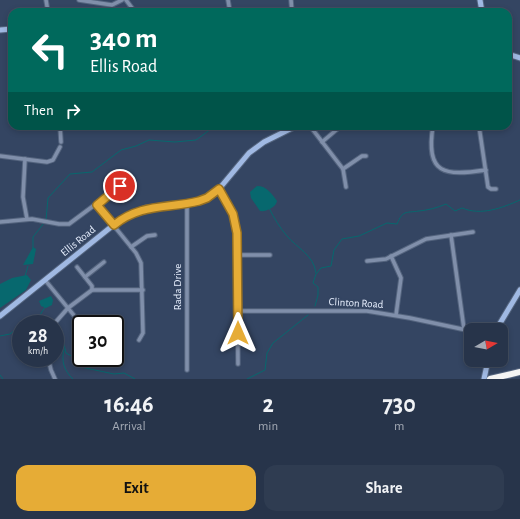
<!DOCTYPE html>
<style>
body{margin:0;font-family:"Alegreya Sans",sans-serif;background:#2f3c51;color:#f1f3f6;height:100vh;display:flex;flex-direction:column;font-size:15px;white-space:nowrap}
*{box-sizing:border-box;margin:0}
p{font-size:13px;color:#a4aab5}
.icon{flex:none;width:22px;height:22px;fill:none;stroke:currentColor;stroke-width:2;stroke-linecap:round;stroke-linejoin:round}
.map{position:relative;height:379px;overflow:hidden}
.sheet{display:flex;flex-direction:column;background:#27344a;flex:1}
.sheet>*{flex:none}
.top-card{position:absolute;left:8px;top:8px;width:504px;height:122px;border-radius:12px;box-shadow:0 2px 6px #0003,0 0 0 1px #434f62;background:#00695c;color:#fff;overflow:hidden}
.needle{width:26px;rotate:80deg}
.fabs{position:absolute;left:464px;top:323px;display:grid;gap:8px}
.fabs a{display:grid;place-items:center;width:44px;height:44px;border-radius:8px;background:#27344a;box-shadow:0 2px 6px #0003,0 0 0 1px #434f62;font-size:20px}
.speed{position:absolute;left:12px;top:315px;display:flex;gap:8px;font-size:20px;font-weight:700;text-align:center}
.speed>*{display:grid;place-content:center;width:52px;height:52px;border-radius:50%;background:#27344a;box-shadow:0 2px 6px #0003,0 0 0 1px #434f62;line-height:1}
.speed small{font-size:10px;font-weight:400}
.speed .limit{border:2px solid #111;border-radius:6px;background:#fff;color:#111}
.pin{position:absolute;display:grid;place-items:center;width:34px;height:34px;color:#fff;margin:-17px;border:2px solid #fff;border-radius:50%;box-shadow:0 1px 4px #0007}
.me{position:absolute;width:44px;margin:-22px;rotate:0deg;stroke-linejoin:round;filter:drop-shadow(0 0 3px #0008)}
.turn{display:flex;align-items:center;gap:14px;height:84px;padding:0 16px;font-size:18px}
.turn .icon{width:52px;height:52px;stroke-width:2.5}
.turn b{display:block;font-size:28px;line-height:34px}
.then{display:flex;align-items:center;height:38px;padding:0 16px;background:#0003;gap:8px;font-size:15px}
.eta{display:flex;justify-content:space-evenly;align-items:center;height:68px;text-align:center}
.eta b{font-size:24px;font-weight:700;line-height:28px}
.action{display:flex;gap:8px;margin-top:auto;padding:8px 16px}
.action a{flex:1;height:46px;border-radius:12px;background:#e6ac36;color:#111;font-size:16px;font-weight:700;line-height:46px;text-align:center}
.action a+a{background:#2f3c51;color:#f1f3f6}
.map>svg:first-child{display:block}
.water{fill:#07686e}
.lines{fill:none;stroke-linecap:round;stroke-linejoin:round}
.stream{stroke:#07686e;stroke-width:1}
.street-casing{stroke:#54647e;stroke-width:5.5}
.secondary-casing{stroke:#54647e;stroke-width:7}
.highway-casing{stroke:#54647e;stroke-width:8}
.street{stroke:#808faa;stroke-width:3.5}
.secondary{stroke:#a0b9e3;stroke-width:5}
.highway{stroke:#f4f4f4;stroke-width:6}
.route-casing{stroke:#967023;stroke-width:10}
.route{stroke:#e6ac36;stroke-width:7}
.labels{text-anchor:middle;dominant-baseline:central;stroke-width:4;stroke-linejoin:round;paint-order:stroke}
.street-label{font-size:11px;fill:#e7effe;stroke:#344562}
</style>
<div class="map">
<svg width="520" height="379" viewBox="0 0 520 379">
<rect width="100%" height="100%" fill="#344562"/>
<!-- water -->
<g class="water">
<path d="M257,186C267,186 272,194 277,201C276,207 267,212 260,211L251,198L250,192Z"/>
<path d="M33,247L36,249L33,264L23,265Z"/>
<path d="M27,275L31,280L26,290L0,308V284L12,278Z"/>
<path d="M51,296L53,300L52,305L46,308L41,306L39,301Z"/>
</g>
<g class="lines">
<!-- stream -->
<g class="stream">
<path d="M269,208C274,218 280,228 287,236C297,248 314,255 316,273"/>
<path d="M46,220L48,198L70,174L92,172L121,150L136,146L149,140L175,142L196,140L215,126"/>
<path d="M33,248V237L44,223"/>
<path d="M25,276L28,266"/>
<path d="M315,306L318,295V287L313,283L316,274L321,268L331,266L334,250L342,239L359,236L387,223L397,224C403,210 405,213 419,211C428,210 437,208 446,204L455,211L462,208C481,216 502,208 520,200"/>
<path d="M35,323L45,307"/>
<path d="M22,324L28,322L41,324"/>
<path d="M0,336L10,334L21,325"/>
<path d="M58,337L63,340L66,353L73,357L81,367L114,374L124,373L135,379"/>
<path d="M64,349C61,361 64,371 73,379"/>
<path d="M0,375L3,379"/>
<path d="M247,379L265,370L267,353L273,343L308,315"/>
</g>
<!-- street casing -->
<g class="street-casing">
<g id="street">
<path d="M46,0L48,12"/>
<path d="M79,0L112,5L122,0"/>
<path d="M126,0L135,12"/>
<path d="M228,0L230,12"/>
<path d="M291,0L292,12"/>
<path d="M60,126L61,142"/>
<path d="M310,126L343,169L346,187"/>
<path d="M433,126C425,175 445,176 486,170"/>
<path d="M461,126H471"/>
<path d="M479,126L488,187L491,189H496"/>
<path d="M322,142L341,126"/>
<path d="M0,156L47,162L53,160L60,147"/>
<path d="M25,159L23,197L27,219"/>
<path d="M343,169L362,156H366"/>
<path d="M219,189L233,214L237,233L238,364"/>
<path d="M97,205L136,253L141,263L143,333L139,340"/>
<path d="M0,222L32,219L59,224H69L120,186L125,185"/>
<path d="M451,235L464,329"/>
<path d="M131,247L147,236L155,235"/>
<path d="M238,255H270"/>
<path d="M391,256L401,278L396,315"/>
<path d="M367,261L386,259L426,239L473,232"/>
<path d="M77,267L92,286V290"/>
<path d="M85,277L104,262"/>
<path d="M45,280L81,324"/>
<path d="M238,311H367L410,318L471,331"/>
<path d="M54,324L68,308L92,290H143"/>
<path d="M48,358L51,370L55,379"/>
<path d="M187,370V204"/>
</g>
</g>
<!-- secondary casing -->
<g class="secondary-casing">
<g id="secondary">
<path d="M480,0L482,12"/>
<path d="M0,30L12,29"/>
<path d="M508,54L520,58"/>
<path d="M0,316L121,219L146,208L187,204L207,198L219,189L249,153L264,142L296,126"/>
<path d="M496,330L520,290"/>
<path d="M484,379L488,360"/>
</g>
</g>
<!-- highway casing -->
<g class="highway-casing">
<path id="highway" d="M490,379L520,372"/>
</g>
<!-- street -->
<use href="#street" class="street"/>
<!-- secondary -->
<use href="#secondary" class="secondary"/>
<!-- highway -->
<use href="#highway" class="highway"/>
</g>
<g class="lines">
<!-- route casing -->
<g class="route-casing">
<path id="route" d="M120,186L97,205L114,225C141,203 168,209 199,201L207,198L219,189L233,214L237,233L238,333"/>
</g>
<!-- route -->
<use href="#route" class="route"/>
</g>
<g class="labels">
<!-- street labels -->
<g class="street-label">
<text transform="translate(78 241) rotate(-39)">Ellis Road</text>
<text transform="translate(177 287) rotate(-90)">Rada Drive</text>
<text transform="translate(356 303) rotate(3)">Clinton Road</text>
</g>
</g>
</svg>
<div class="fabs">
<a><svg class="needle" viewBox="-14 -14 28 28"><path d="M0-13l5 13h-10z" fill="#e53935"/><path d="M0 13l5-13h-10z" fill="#a4aab5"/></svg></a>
</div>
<div class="speed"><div>28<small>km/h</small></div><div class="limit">30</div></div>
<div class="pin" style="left:120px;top:186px;background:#d93025"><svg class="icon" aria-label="arrive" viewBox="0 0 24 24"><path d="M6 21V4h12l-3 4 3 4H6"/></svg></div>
<svg class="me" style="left:238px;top:333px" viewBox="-20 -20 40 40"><path d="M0-17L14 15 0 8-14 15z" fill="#e6ac36" stroke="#fff" stroke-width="4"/></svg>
<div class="top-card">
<div class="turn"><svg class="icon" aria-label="left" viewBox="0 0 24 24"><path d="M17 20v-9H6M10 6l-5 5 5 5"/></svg><div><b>340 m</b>Ellis Road</div></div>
<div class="then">Then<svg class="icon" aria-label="right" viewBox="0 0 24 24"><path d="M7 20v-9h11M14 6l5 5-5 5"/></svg></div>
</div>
</div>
<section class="sheet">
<div class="eta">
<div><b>16:46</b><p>Arrival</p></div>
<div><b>2</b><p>min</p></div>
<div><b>730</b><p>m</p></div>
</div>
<div class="action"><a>Exit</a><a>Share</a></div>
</section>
